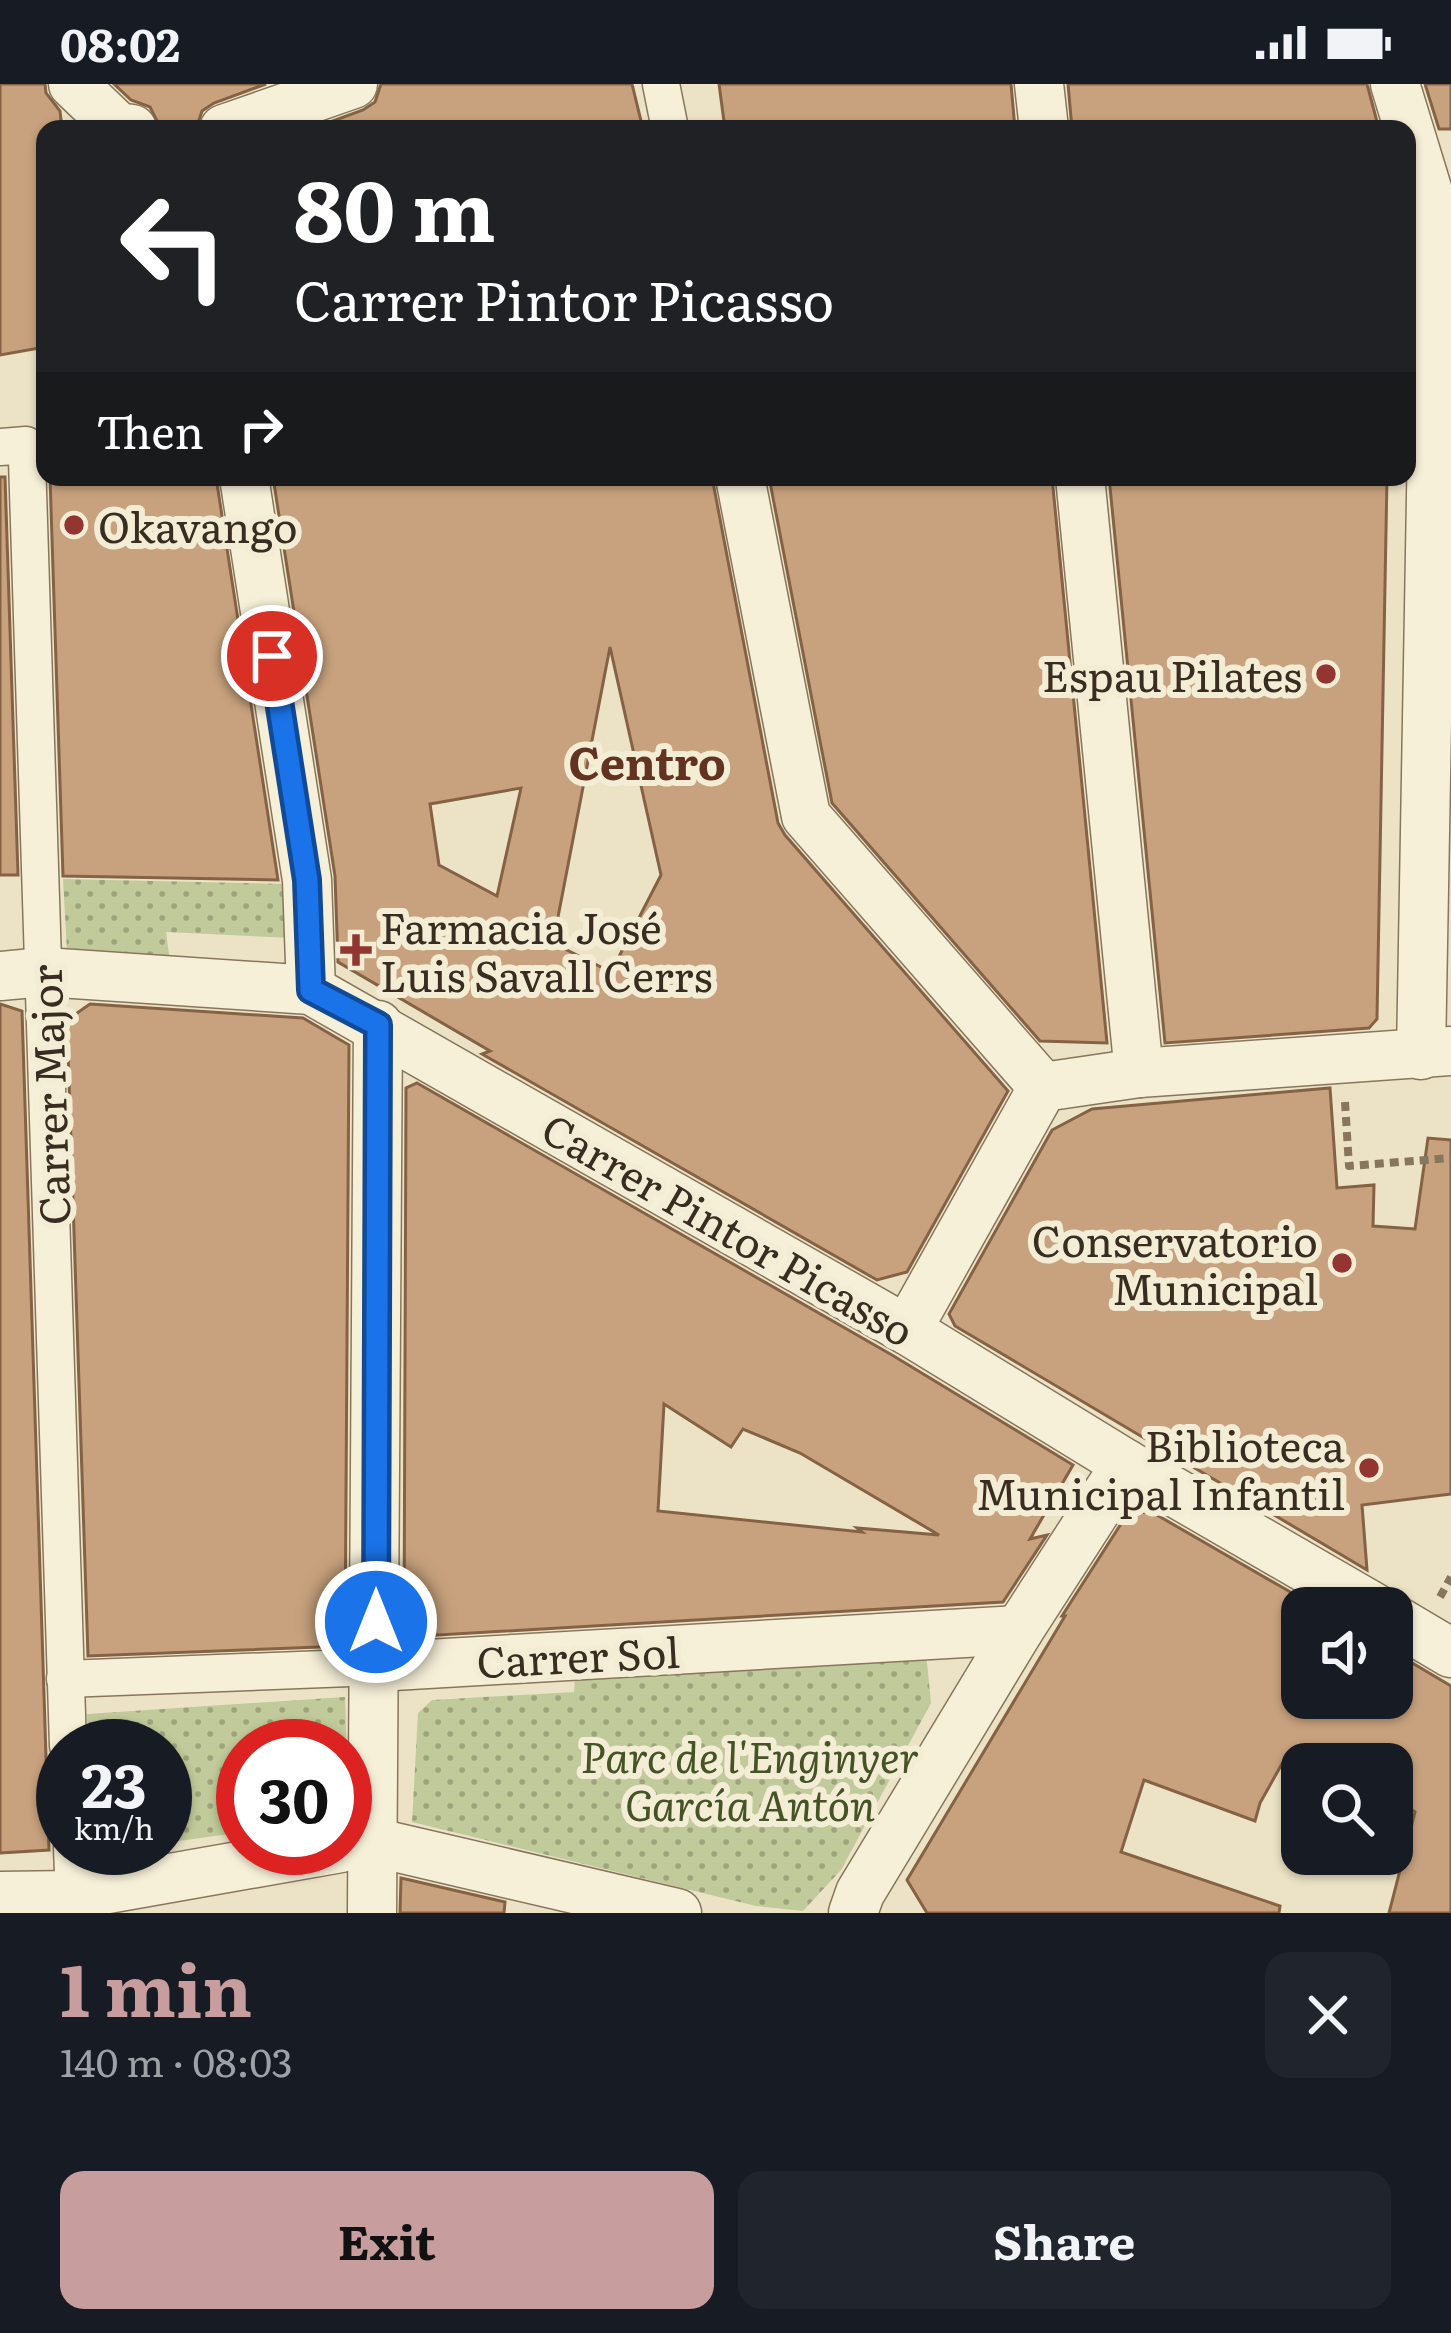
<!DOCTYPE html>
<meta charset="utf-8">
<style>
body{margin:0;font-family:Literata,serif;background:#20242c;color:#f1f3f6;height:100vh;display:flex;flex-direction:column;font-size:45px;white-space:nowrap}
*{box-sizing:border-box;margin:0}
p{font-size:39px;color:#9ea1a6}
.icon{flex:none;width:66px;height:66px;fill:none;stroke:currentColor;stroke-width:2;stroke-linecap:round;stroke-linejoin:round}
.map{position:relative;height:1829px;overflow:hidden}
.drawer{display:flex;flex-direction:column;background:#171b24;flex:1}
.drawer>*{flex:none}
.top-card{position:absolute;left:36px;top:36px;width:1380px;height:366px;border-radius:24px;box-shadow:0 3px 9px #0004;background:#202124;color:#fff;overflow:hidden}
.tools{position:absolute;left:1281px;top:1503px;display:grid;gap:24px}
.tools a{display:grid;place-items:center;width:132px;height:132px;border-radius:24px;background:#171b24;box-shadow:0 3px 9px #0004;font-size:60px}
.speed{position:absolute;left:36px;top:1635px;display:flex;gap:24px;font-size:60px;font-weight:700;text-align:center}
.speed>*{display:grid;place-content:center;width:156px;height:156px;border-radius:50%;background:#171b24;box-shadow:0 3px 9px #0004;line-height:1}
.speed small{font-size:30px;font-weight:400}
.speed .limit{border:18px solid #d22;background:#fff;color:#111}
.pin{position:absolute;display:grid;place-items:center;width:102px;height:102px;color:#fff;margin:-51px;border:6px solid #fff;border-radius:50%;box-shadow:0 3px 12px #0007}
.me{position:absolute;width:132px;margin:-66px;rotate:0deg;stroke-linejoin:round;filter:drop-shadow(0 0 9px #0008)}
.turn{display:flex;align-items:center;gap:42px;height:252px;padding:0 60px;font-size:54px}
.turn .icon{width:156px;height:156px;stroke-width:2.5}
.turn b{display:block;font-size:84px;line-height:102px}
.then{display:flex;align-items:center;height:114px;padding:0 60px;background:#0003;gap:24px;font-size:45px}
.round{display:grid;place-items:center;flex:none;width:126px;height:126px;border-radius:24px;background:#20242c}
.head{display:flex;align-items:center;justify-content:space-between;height:204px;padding:0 60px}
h1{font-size:72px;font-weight:700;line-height:90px;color:#c79e9d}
.primary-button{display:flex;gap:24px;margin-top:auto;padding:24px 60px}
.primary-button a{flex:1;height:138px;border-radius:24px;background:#c79e9d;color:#111;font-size:48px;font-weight:700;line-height:138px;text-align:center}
.primary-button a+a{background:#20242c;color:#f1f3f6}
.status{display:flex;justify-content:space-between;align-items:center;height:84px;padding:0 60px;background:#171b24;direction:ltr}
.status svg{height:33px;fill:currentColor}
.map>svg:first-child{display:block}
.park{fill:url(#park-dots)}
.building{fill:#c8a27e;stroke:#856244;stroke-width:3;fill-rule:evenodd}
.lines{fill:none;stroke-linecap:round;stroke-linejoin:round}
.pedestrian-casing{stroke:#87765d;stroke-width:39}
.minor-casing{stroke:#87765d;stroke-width:51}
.path{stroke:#87765d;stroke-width:8;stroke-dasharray:9 6;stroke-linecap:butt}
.pedestrian{stroke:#f7f0d9;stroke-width:36}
.minor{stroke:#f7f0d9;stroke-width:48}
.route-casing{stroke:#114b97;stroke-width:30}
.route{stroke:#1a73e8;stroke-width:21}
.poi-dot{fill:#933530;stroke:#f4edd5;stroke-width:4.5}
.labels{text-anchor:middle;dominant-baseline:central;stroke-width:12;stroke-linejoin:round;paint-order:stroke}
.poi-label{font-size:42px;fill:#382d20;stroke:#f4edd5;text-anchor:end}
.street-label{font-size:42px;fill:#382d20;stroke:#f4edd5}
.park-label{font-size:42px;font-style:italic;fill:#455327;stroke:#f4edd5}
.neighbourhood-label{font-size:45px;font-weight:bold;fill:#623321;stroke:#f4edd5}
</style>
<div class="status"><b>08:02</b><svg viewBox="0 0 49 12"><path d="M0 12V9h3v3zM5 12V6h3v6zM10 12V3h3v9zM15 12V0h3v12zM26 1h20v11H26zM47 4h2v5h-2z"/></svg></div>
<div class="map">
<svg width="1451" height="1829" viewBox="0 0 1451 1829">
<defs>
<pattern id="park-dots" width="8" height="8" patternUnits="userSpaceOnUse" patternTransform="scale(3)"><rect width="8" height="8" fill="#c1ca9a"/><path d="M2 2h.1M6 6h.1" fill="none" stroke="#9ea47d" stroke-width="1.8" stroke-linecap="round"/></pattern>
</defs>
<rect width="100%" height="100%" fill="#ece3c6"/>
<!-- park -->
<g class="park">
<path d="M63,795L287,800L292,854L166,848L170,877L67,868Z"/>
<path d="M925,1558L931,1619L841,1786L803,1827L756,1822L412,1738L418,1629L432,1616L574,1608L576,1580Z"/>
<path d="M345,1613L349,1733H345V1662H243V1748L165,1759V1662H88L87,1630Z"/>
</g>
<!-- building -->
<g class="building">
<path d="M0,0H45L46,9L60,27L62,45H45V263L0,271Z"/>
<path d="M114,0H266L214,19L202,27L196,45H161L150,23L131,16Z"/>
<path d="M381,0H632L643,45H311L363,26L375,18Z"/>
<path d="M719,0H1011L1015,45H725Z"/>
<path d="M1068,0H1367L1379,45H1072Z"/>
<path d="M1425,0H1451V45H1439Z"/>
<path d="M0,393H5L18,791H0Z"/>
<path d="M50,393H216L278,796L63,792Z"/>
<path d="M273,393H712L778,739L785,751L1008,1007L907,1188L877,1196L482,970L490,967L338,878L335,792ZM610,563L661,791L611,888L553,859ZM521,704L497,812L439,781L430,720Z"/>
<path d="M769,393H1052L1107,959L1040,957L832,719Z"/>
<path d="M1109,393H1387L1377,935L1369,944L1165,959Z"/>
<path d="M0,920L22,927L49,1766L0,1769Z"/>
<path d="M90,920L303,934L349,961L345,1562L88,1572L67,936Z"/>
<path d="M417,999L892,1271L1073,1381L1030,1455L1047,1451L1003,1518L404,1553L406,1004ZM664,1320L731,1363L743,1345L800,1369L939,1451L857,1444L862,1448L658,1427Z"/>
<path d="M1330,1004L1337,1104L1374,1101L1373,1142L1415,1145L1428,1054L1451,1056V1410L1362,1421L1367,1486L955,1242L949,1230L1052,1046L1092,1025Z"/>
<path d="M1150,1427L1318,1524H1302V1614H1392V1567L1451,1602V1829H1389L1415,1728L1392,1713V1680H1307L1288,1669L1260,1719L1255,1737L1144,1696L1121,1768L1280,1822L1279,1829H927L907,1796L1065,1532H1062L1126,1432Z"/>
<path d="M401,1794L505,1818L504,1829H400Z"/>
</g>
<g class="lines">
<!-- pedestrian casing -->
<g class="pedestrian-casing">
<g id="pedestrian">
<path d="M661,0L670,45"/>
<path d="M0,363L26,361L27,376L68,1662"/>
<path d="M65,1595L376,1583"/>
<path d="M72,1764L74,1811"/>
</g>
</g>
<!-- minor casing -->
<g class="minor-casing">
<g id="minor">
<path d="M73,0L118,43L132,45"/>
<path d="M1039,0L1044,45"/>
<path d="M1395,0L1436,134L1421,971"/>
<path d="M224,45L353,0"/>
<path d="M244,393L307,796L311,906"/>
<path d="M740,393L806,732L1043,1003"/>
<path d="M1080,393L1139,989"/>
<path d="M0,892L44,888L311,906L907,1246L1126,1380L1375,1524"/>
<path d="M907,1246L1043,1003L1139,989L1451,967"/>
<path d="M1392,1534L1451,1569"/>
<path d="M376,1583L1019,1546"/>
<path d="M345,1763L373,1758L677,1829"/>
<path d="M0,1812L74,1811L341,1764"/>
<path d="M372,1829L378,941"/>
<path d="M853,1829L860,1809L1019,1546L1126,1380"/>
</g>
</g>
<!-- path -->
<g class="path">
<path d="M1345,1018L1349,1082L1451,1074"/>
<path d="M1440,1513L1451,1493"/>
</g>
<!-- pedestrian -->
<use href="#pedestrian" class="pedestrian"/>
<!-- minor -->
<use href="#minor" class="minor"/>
</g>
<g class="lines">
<!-- route casing -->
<g class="route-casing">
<path id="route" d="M272,572L307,796L311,906L378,941L376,1538"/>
</g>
<!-- route -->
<use href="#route" class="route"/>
</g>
<!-- markers -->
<g class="poi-dot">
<circle cx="74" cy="441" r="12"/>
<circle cx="1326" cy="590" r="12"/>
<path d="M350 848h12v12h12v12h-12v12h-12v-12h-12v-12h12z"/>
<circle cx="1342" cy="1179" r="12"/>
<circle cx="1369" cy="1384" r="12"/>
</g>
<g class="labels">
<!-- poi labels -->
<g class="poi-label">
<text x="98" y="441" text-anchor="start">Okavango</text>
<text x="1302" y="590">Espau Pilates</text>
<text x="380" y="842" text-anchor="start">Farmacia José<tspan x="380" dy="48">Luis Savall Cerrs</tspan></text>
<text x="1318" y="1155">Conservatorio<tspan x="1318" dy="48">Municipal</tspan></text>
<text x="1345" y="1360">Biblioteca<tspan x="1345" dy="48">Municipal Infantil</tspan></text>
</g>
<!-- street labels -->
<g class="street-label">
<text transform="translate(48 1011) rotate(-92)">Carrer Major</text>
<text transform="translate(729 1144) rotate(30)">Carrer Pintor Picasso</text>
<text transform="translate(578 1571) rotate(-3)">Carrer Sol</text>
</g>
<!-- park labels -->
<g class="park-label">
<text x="750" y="1671">Parc de l'Enginyer<tspan x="750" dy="48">García Antón</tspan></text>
</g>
<!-- neighbourhood labels -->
<g class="neighbourhood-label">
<text x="647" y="676">Centro</text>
</g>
</g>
</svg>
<div class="tools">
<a><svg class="icon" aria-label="sound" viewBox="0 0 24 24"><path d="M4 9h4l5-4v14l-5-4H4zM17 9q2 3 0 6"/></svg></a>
<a><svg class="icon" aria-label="search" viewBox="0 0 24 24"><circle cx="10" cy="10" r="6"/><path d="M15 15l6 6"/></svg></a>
</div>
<div class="speed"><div>23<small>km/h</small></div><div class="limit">30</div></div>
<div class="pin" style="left:272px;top:572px;background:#d93025"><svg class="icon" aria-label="arrive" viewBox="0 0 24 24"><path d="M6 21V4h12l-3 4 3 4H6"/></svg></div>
<svg class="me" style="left:376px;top:1538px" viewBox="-20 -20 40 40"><circle r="17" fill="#1a73e8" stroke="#fff" stroke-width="3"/><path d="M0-11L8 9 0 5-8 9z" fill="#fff"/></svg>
<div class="top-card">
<div class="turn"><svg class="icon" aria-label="left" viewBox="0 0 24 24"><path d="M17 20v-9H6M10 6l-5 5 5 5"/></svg><div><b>80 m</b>Carrer Pintor Picasso</div></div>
<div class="then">Then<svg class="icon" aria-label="right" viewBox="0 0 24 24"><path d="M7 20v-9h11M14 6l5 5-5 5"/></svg></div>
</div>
</div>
<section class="drawer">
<div class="head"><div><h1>1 min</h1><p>140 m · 08:03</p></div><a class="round"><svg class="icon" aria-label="close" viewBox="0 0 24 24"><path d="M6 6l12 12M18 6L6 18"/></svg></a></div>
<div class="primary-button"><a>Exit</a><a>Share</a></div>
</section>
